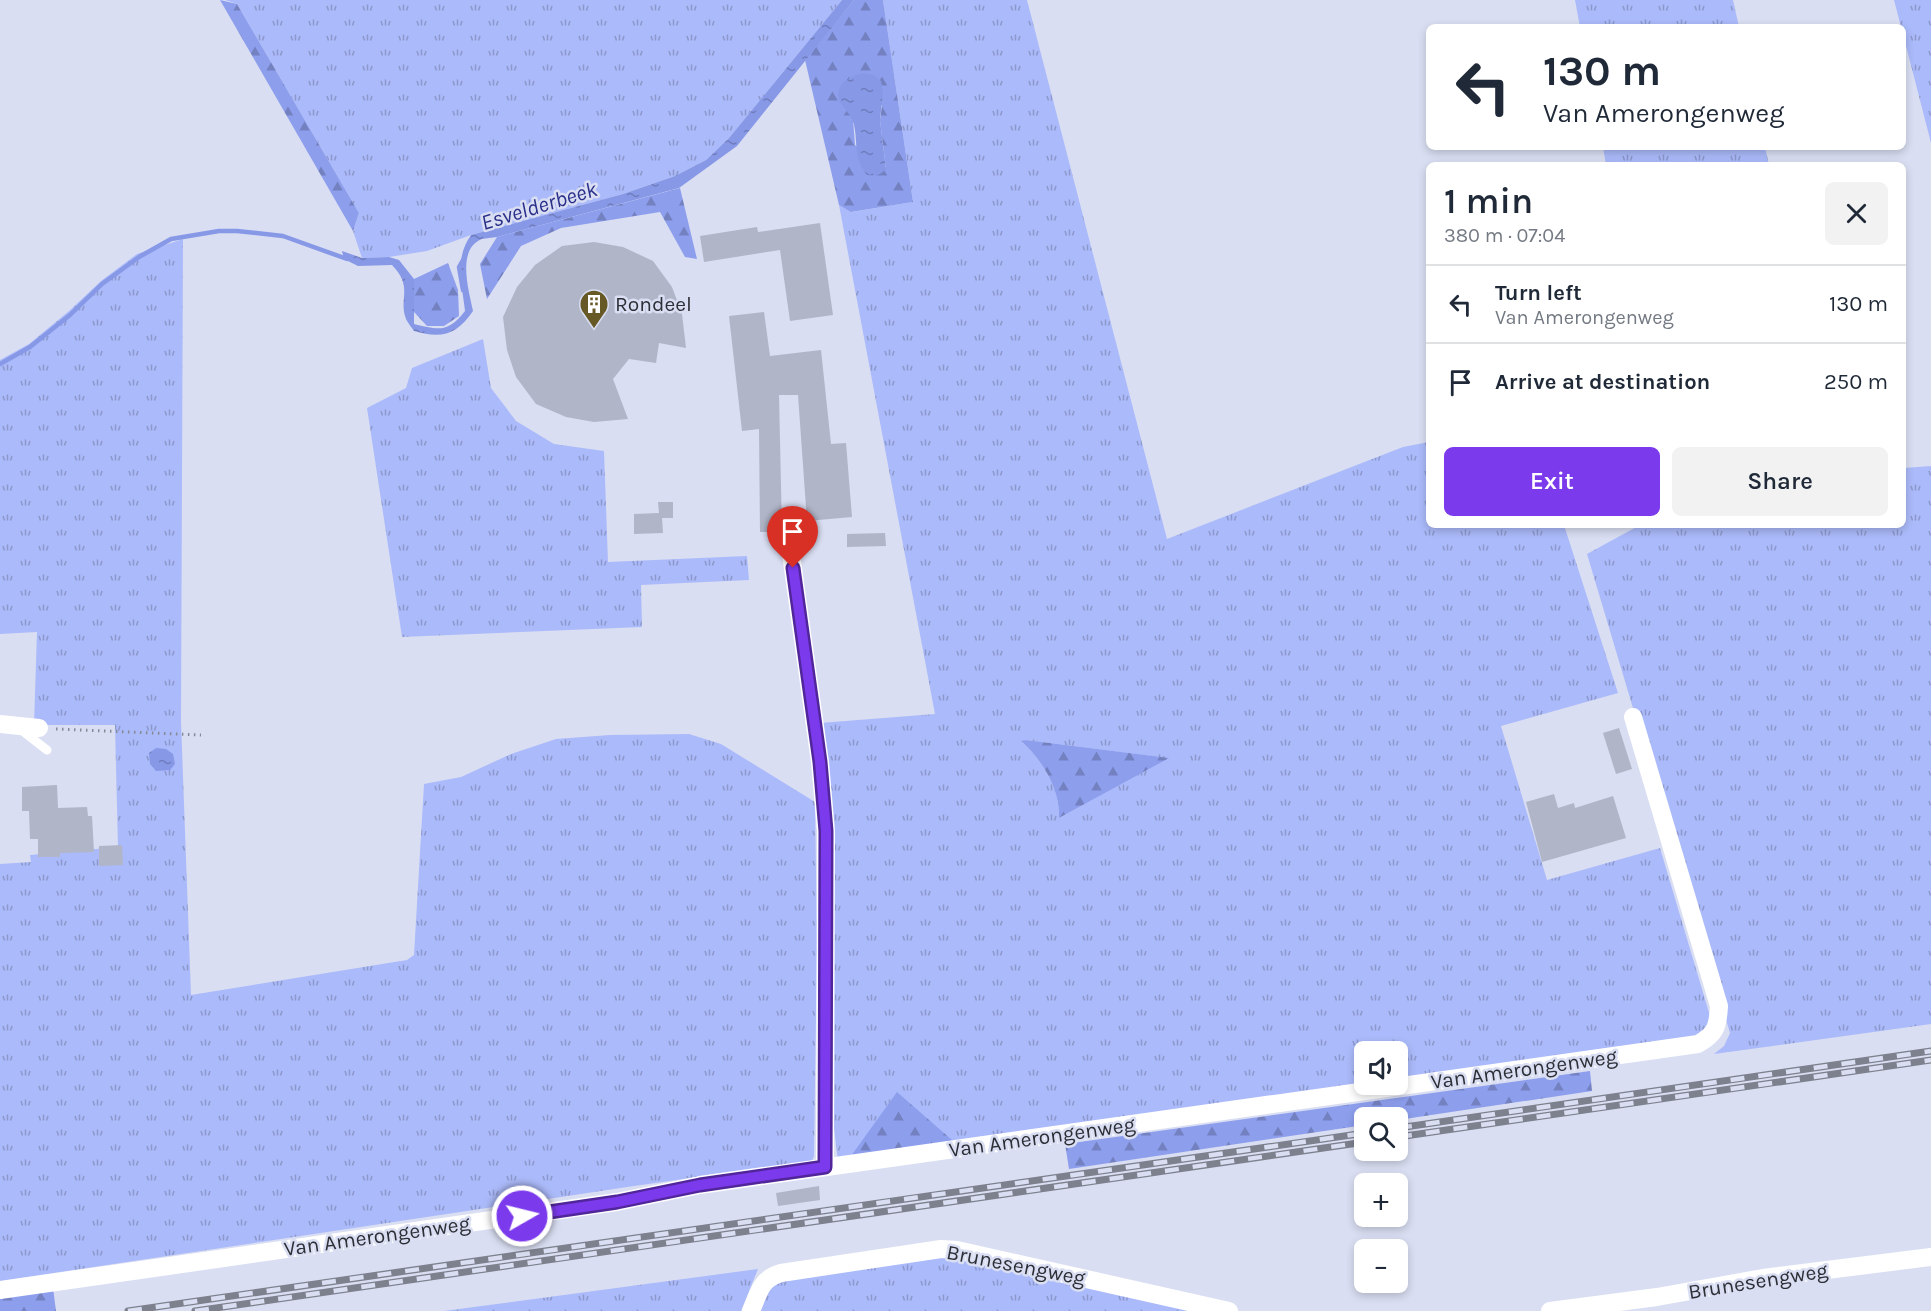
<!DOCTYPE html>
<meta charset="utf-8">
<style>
body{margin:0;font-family:Karla,sans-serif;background:#f2f2f3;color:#1f2937;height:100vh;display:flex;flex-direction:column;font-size:22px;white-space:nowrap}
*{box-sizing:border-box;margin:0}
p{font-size:20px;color:#747a83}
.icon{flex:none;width:33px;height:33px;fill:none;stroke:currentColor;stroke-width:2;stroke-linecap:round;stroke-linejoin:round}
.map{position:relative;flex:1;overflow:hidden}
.sheet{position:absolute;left:1426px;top:162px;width:480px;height:366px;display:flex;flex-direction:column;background:#fff;border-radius:9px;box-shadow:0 3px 9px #0003}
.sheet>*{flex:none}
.hud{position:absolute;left:1426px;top:24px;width:480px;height:126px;border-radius:9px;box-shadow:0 3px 9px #0003;background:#fff;color:#1f2937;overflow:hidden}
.fabs{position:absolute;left:1354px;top:1041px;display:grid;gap:12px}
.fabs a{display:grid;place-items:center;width:54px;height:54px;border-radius:9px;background:#fff;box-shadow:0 3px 9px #0003;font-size:30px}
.pin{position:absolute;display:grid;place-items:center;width:51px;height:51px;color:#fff;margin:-62px -26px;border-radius:50% 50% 50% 0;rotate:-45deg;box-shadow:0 0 6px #0007}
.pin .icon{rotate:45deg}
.me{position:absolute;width:66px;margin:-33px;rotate:82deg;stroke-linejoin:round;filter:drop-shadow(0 0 4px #0008)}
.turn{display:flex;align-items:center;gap:21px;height:126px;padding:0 18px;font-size:27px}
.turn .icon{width:78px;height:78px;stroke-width:2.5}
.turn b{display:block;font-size:42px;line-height:51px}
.round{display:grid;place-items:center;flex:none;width:63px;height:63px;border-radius:9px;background:#f2f2f3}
.head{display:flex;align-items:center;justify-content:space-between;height:102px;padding:0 18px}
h1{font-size:36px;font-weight:600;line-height:45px}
.button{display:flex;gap:12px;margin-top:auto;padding:12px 18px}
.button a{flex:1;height:69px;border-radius:9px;background:#7c3aed;color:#fff;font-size:24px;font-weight:600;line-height:69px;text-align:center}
.button a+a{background:#f2f2f3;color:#1f2937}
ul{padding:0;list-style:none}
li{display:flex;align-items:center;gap:18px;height:78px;padding:0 18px;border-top:2px solid #e0e1e3}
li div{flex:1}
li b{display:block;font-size:22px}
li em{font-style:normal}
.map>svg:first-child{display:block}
.grass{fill:url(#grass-tufts);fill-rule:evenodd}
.forest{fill:url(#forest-firs);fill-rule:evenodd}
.water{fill:url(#water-ripples)}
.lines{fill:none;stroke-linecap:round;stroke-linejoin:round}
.stream{stroke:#8798e7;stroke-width:4.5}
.building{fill:#b0b5c8}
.path{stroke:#868997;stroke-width:3;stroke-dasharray:1.5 4.5;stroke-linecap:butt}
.service{stroke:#fff;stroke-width:9}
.minor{stroke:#fff;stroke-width:18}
.rail-casing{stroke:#7d808d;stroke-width:7}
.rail{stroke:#d9def2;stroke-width:4.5;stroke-dasharray:14;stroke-linecap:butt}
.route-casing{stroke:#51269a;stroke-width:15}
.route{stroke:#7c3aed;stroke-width:10}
.labels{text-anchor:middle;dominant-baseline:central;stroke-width:5;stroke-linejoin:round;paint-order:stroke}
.poi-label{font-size:21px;fill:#2d2f36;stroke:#d9def2;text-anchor:start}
.street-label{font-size:21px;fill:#2d2f36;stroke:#d9def2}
.water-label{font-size:22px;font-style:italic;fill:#2a2f8a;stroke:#d9def2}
</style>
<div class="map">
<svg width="1931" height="1311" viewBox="0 0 1931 1311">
<defs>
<pattern id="grass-tufts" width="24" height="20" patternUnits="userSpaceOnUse" patternTransform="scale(1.5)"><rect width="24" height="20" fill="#abbafa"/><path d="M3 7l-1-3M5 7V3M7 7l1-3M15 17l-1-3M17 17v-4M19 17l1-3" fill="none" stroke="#8c98cb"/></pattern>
<pattern id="forest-firs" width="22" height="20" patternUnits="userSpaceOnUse" patternTransform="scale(1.5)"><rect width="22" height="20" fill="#8d9eed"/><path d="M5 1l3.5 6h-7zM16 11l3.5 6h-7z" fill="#7481c1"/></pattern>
<pattern id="water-ripples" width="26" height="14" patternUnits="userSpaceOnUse" patternTransform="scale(1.5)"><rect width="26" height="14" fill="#8798e7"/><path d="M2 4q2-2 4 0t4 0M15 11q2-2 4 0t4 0" fill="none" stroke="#6f7cbc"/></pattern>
</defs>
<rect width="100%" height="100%" fill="#d9def2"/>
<!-- grass -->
<g class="grass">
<path d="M225,0H842L729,138L706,160L675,176L623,194L471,235L427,251L389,257L362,258L353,231L359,213L237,4Z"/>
<path d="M883,0H1027L1167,539L1403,447L1429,442L1430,525H1564L1618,693L1501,726L1547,880L1660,848L1710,1016L1706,1031L1700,1036L1398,1083V1052H1365V1084L846,1163L838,1162L834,1128L820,723L935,714L839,205L852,212L913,202ZM1026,740L1167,758L1059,818C1060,788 1042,760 1022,742Z"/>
<path d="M1575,0H1733L1739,27H1580Z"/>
<path d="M1894,0H1931V143L1904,38V27H1901Z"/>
<path d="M1603,147H1765L1769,165H1606Z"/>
<path d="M183,239L181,722L191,995L407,960L414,955L424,784L461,777L511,754L556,739L610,735L689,734L721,744L815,802L817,943L814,1156L812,1161L634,1186L0,1281V864L31,862L30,855L118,847L115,725H34L37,632L0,634V360L29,344L69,311L101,281L137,254Z"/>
<path d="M483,339L491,388L516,421L554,444L604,451L608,562L747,556L749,580L641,585L642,627L402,637L367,408L406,388L412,368Z"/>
<path d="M1931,466V1024L1714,1054L1724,1046L1730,1033L1587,554L1640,525H1904V468Z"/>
<path d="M941,1256L1195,1311H758L772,1278Z"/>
<path d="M758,1269L741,1311H444Z"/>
</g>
<!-- forest -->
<g class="forest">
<path d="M220,0L237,4L359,213L353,231Z"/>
<path d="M854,0H883L913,202L851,212L839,205L805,60ZM882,105L880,120L886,169L855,145L853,119Z"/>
<path d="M680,188L697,259L685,257L660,212L561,228L521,246L487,299L480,264L497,237Z"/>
<path d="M448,263L458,290L459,316L444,326H427L414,312V279Z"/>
<path d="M1026,740L1169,758L1059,818C1060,788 1042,760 1021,741Z"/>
<path d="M1590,1071L1592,1091L1398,1120V1118H1365V1125L1069,1169L1065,1144Z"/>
<path d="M897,1092L960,1147L846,1163Z"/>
<path d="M53,1288L56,1311H0V1295Z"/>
</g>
<!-- water -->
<g class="water">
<path d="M842,0H854L737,146L679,188L497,237C492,238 486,238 482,239C456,249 469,291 473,311C457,335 441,339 414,331C412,328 408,323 406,319C398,298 414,288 392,265L358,266L344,259L342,251L362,258L389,257L399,260L414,279V324C439,330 448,333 465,311C462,283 454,259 471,235L623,194L675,176L706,160L729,138Z"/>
<path d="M863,73L874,75L881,81L883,92L880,120L886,169C879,176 876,176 867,175C852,156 859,142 853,121C851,115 845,110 842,105C831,87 847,77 863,73Z"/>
<path d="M156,748L166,749L173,754L175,764L170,770L156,771L150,764L149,753Z"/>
</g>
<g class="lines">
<!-- stream -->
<g class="stream">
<path d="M463,260L459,267L463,290"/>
<path d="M0,364L30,347L70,315L102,284L139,257L171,239L219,231H237L283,236L347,259"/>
</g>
</g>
<!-- building -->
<g class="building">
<path d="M820,223L833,315L790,321L780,250L704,262L700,236L757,227L758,232Z"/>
<path d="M594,242L623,247L653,261L672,287L682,314L686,348L659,343L656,363L629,359L613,379L628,419L594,422L566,417L536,404L516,377L507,350L503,317L517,287L535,265L562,246Z"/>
<path d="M764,312L770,356L821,350L831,444L846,443L852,517L807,521L798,395H779L782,532H760L759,429L742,431L729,316Z"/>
<path d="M658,502H673V518H662L663,533L634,534V514L659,513Z"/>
<path d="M885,533L886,546L847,547V534Z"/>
<path d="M1619,728L1632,769L1616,774L1603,733Z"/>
<path d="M57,785L58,808L87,807L88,816H92L94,852L60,853V857H38V839H30L29,811H22V787Z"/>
<path d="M1554,794L1558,808L1574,803L1575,808L1613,796L1626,838L1542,862L1526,802Z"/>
<path d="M122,845L123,865L99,866V846Z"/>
<path d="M819,1186L820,1200L778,1206L776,1193Z"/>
</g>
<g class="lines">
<!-- path -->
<path class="path" d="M56,729L201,735"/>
<!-- service -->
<path class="service" d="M20,729L47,750"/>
<!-- minor -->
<g class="minor">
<path d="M790,547L820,762L826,831L825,1167"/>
<path d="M0,724L39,728"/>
<path d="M0,1290L617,1202L700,1185L1698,1044C1716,1034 1718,1026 1719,1006L1633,717"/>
<path d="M751,1311C759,1293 760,1279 781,1273L941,1249L957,1250L1229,1311"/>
<path d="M1550,1311L1657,1297L1763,1278L1931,1257"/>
</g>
<!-- rail casing -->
<g class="rail-casing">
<g id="rail">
<path d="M1398,1128L1931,1051"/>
<path d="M1398,1137L1931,1060"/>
<path d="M128,1311L1365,1133"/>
<path d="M195,1311L1365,1142"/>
</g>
</g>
<!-- rail -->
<use href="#rail" class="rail"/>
</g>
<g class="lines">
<!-- route casing -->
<g class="route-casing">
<path id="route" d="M522,1216L617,1202L700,1185L825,1167L826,831L820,762L793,568"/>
</g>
<!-- route -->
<use href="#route" class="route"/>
</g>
<!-- icons -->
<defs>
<g id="building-pin" transform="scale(1.5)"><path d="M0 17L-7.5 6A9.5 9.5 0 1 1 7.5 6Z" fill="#675926" stroke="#d9def2"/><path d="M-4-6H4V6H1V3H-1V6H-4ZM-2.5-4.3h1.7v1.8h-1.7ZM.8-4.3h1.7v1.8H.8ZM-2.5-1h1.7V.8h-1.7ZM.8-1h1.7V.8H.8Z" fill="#fff"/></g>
</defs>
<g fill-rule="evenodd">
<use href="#building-pin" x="594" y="304"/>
</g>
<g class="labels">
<!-- poi labels -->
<g class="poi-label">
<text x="615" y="304">Rondeel</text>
</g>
<!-- street labels -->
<g class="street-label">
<text transform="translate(1524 1069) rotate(-8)">Van Amerongenweg</text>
<text transform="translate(1042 1137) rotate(-8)">Van Amerongenweg</text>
<text transform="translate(377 1236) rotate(-8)">Van Amerongenweg</text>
<text transform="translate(1016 1265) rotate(11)">Brunesengweg</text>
<text transform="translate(1758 1281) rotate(-9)">Brunesengweg</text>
</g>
<!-- water labels -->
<g class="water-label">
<text transform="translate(539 206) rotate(-17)">Esvelderbeek</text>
</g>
</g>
</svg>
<div class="fabs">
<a><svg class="icon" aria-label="sound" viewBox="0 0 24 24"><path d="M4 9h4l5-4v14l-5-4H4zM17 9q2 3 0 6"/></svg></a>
<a><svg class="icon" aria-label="search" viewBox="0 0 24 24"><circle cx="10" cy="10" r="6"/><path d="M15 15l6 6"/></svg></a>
<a>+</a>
<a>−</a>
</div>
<div class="pin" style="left:793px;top:568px;background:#d93025"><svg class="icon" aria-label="arrive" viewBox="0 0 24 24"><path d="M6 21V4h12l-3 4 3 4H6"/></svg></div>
<svg class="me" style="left:522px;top:1216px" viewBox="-20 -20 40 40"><circle r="17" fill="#7c3aed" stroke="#fff" stroke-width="3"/><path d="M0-11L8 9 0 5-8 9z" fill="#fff"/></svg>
<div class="hud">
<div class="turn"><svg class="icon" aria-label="left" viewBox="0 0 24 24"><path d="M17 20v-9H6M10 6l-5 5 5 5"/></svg><div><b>130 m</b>Van Amerongenweg</div></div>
</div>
<section class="sheet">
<div class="head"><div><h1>1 min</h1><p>380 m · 07:04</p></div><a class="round"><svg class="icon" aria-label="close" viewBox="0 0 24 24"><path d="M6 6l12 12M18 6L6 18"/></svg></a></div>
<ul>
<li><svg class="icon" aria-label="left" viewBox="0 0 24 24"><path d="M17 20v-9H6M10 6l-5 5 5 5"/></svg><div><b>Turn left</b><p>Van Amerongenweg</p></div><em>130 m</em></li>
<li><svg class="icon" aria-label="arrive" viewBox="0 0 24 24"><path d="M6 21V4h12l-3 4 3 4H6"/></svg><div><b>Arrive at destination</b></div><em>250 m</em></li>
</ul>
<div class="button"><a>Exit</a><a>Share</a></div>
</section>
</div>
